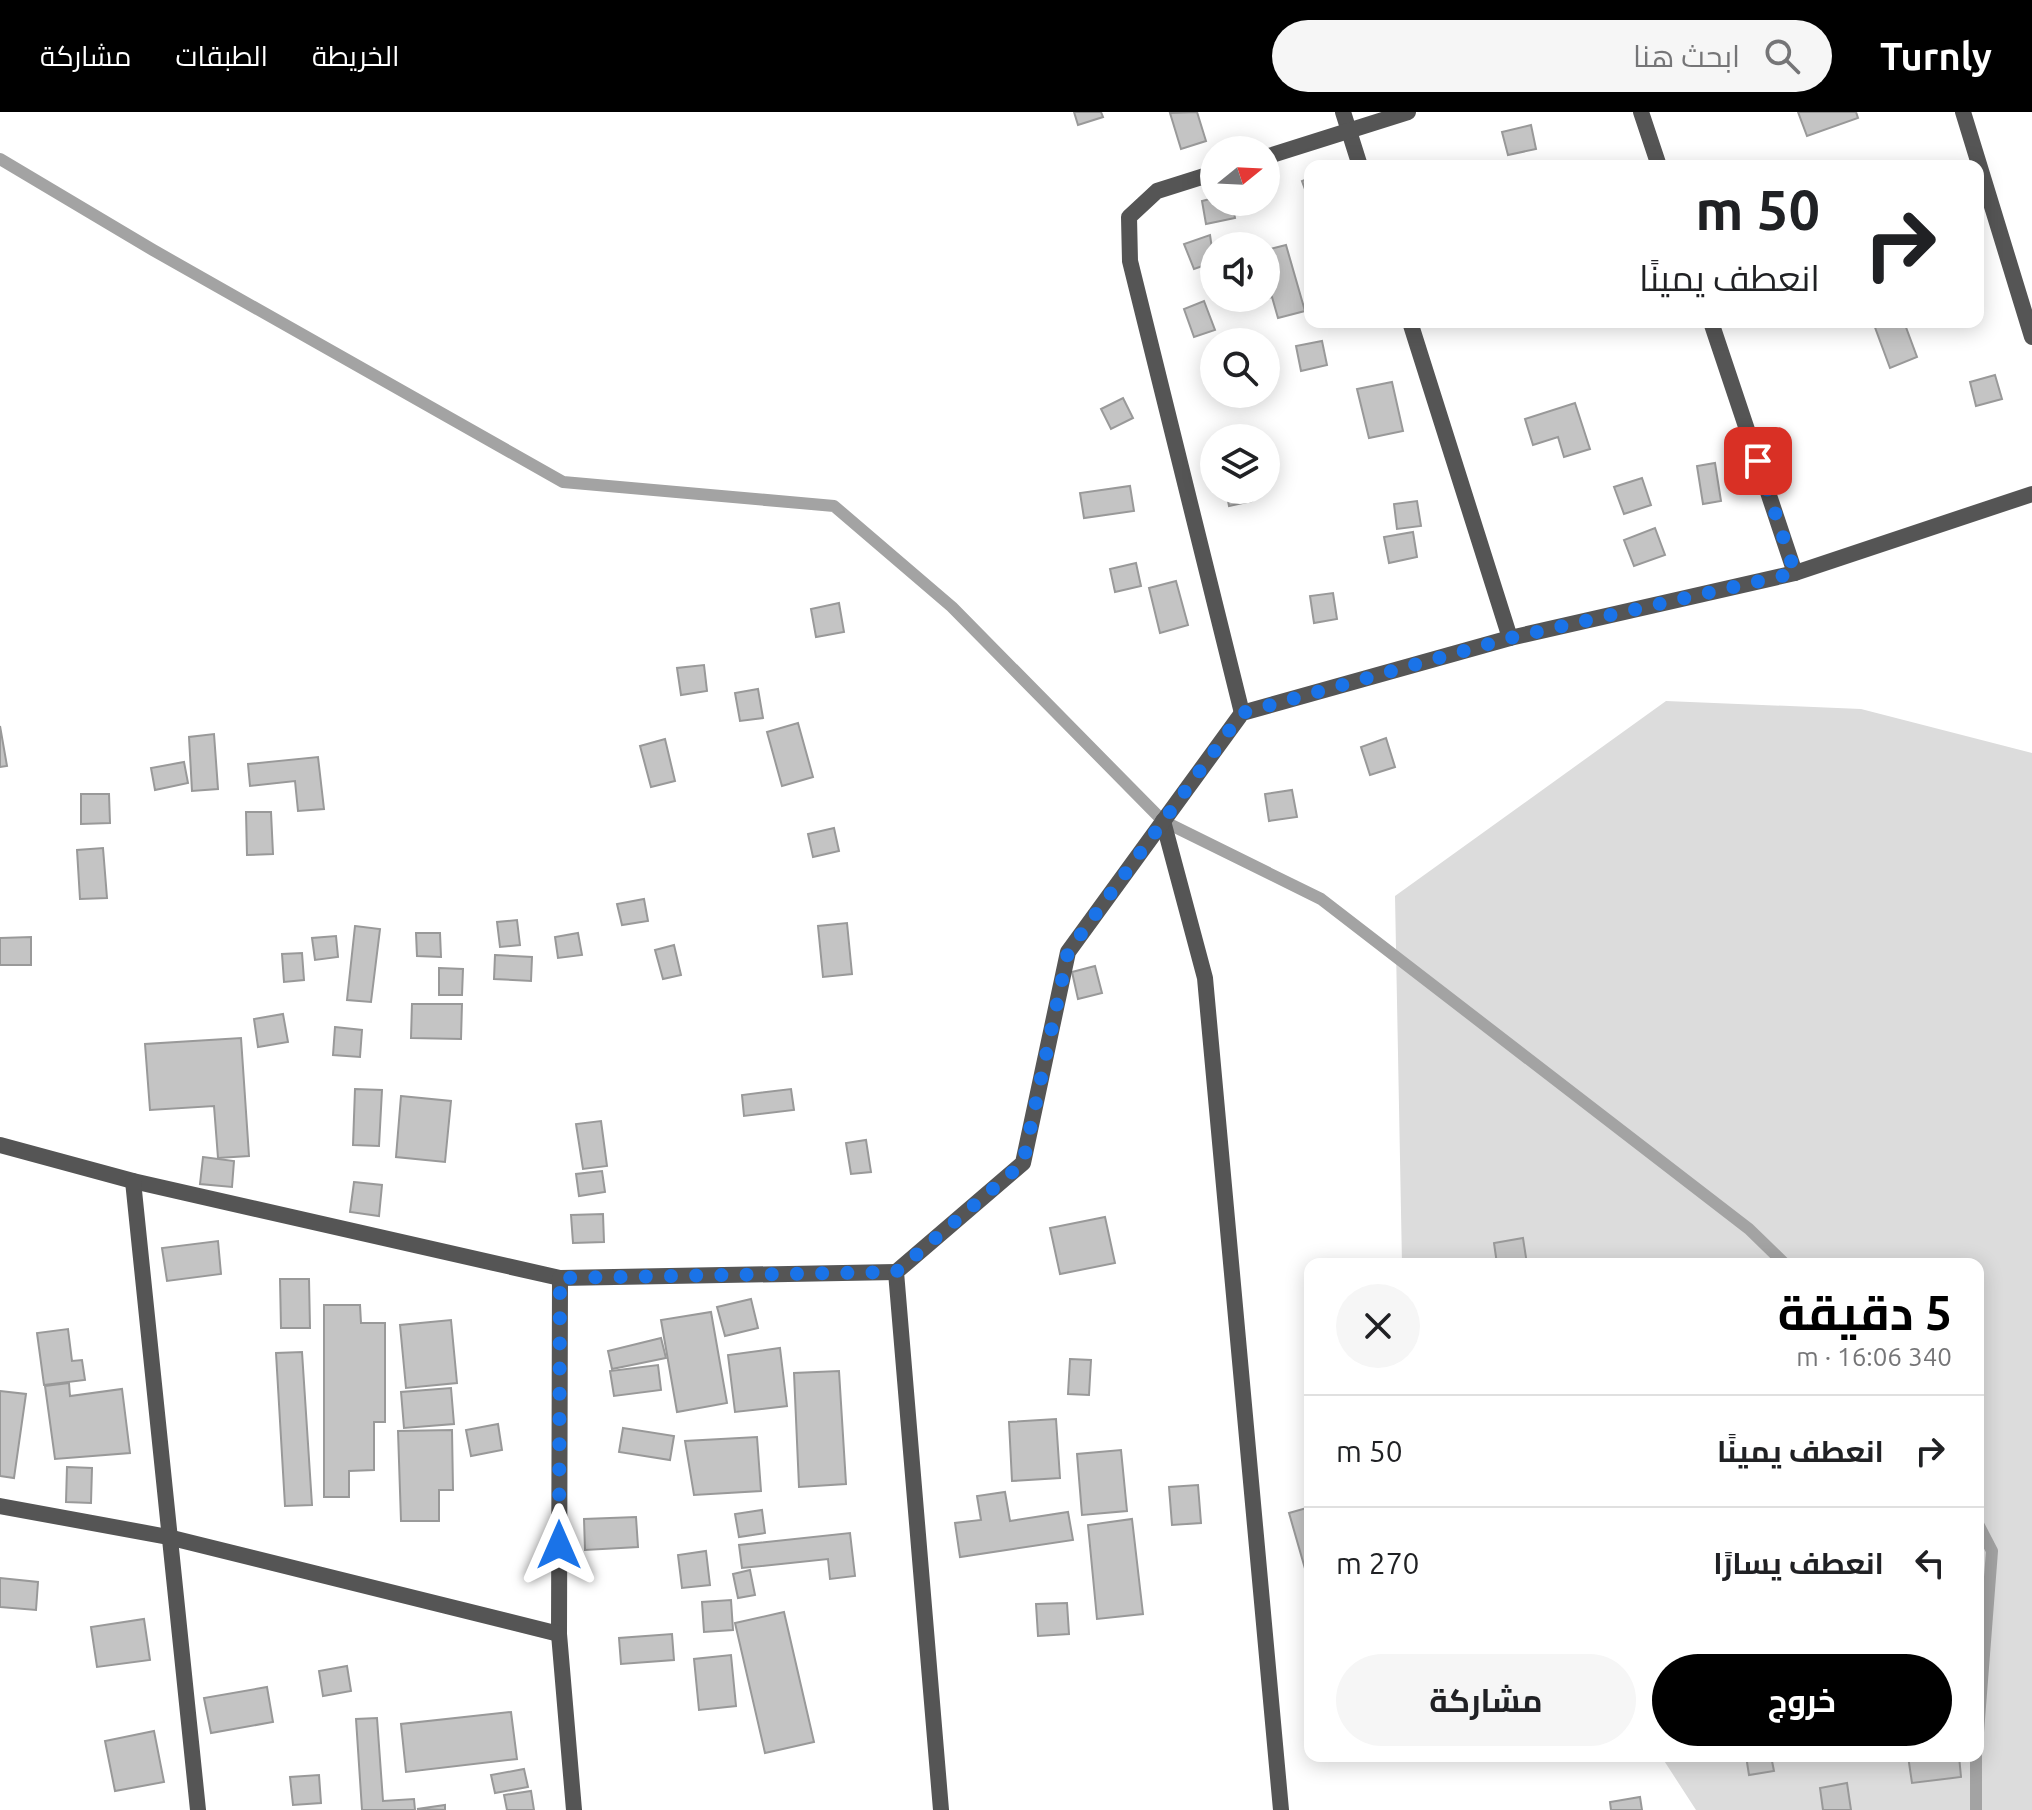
<!DOCTYPE html>
<html lang="ar">
<meta charset="utf-8">
<style>
body{margin:0;font-family:Ubuntu,Cairo,sans-serif;background:#f6f6f6;color:#202124;direction:rtl;height:100vh;display:flex;flex-direction:column;font-size:30px;white-space:nowrap}
*{box-sizing:border-box;margin:0}
p{font-size:26px;color:#757577}
.icon{flex:none;width:44px;height:44px;fill:none;stroke:currentColor;stroke-width:2;stroke-linecap:round;stroke-linejoin:round}
.map{position:relative;flex:1;overflow:hidden;direction:ltr}
.side{position:absolute;left:1304px;top:1146px;width:680px;height:504px;display:flex;flex-direction:column;background:#fff;border-radius:16px;box-shadow:0 4px 20px #0003;direction:rtl}
.side>*{flex:none}
.top-card{position:absolute;left:1304px;top:48px;width:680px;height:168px;border-radius:16px;box-shadow:0 4px 20px #0003;direction:rtl;background:#fff;color:#202124;overflow:hidden}
.needle{width:52px;rotate:72deg}
.tools{position:absolute;left:1200px;top:24px;display:grid;gap:16px}
.tools a{display:grid;place-items:center;width:80px;height:80px;border-radius:50%;background:#fff;box-shadow:0 4px 20px #0003;font-size:40px}
.pin{position:absolute;display:grid;place-items:center;width:68px;height:68px;color:#fff;margin:-34px;border-radius:16px;box-shadow:0 4px 12px #0006}
.me{position:absolute;width:88px;margin:-44px;rotate:0deg;stroke-linejoin:round;filter:drop-shadow(0 0 6px #0008)}
.turn{display:flex;align-items:center;gap:28px;height:168px;padding:0 32px;font-size:36px}
.turn .icon{width:104px;height:104px;stroke-width:2.5}
.turn b{display:block;font-size:56px;line-height:68px}
.round{display:grid;place-items:center;flex:none;width:84px;height:84px;border-radius:42px;background:#f6f6f6}
.headline{display:flex;align-items:center;justify-content:space-between;height:136px;padding:0 32px}
h1{font-size:48px;font-weight:700;line-height:60px;color:#000}
.cta{display:flex;gap:16px;margin-top:auto;padding:16px 32px}
.cta a{flex:1;height:92px;border-radius:48px;background:#000;color:#fff;font-size:32px;font-weight:700;line-height:92px;text-align:center}
.cta a+a{background:#f6f6f6;color:#202124}
ul{padding:0;list-style:none}
li{display:flex;align-items:center;gap:24px;height:112px;padding:0 32px;border-top:2px solid #e0e0e0}
li div{flex:1}
li b{display:block;font-size:30px}
li em{font-style:normal}
header{display:flex;align-items:center;gap:48px;box-sizing:border-box;height:112px;padding:0 40px;background:#000;color:#fff}
header strong{font-size:38px}
nav{display:flex;gap:44px;margin-inline-start:auto;font-size:28px}
.search{width:560px;height:72px;background:#f6f6f6;display:flex;align-items:center;gap:20px;box-sizing:border-box;padding:0 28px;border-radius:44px;color:#757577;font-size:30px}
.map>svg:first-child{display:block}
.green{fill:#dcdcdc}
.lines{fill:none;stroke-linecap:round;stroke-linejoin:round}
.stream{stroke:#a3a3a3;stroke-width:12}
.building{fill:#c4c4c4;stroke:#999;stroke-width:2}
.street{stroke:#555;stroke-width:16}
.route{stroke:#1a73e8;stroke-width:14;stroke-dasharray:0 25.2}
</style>
<header>
<strong>Turnly</strong>
<div class="search"><svg class="icon" aria-label="search" viewBox="0 0 24 24"><circle cx="10" cy="10" r="6"/><path d="M15 15l6 6"/></svg>ابحث هنا</div>
<nav><a>الخريطة</a><a>الطبقات</a><a>مشاركة</a></nav>
</header>
<div class="map">
<svg width="2032" height="1698" viewBox="0 0 2032 1698">
<rect width="100%" height="100%" fill="#fff"/>
<!-- green -->
<path class="green" d="M1666,589L1861,597L2032,641V1698H1696L1661,1644H1978V1152H1402L1395,784Z"/>
<g class="lines">
<!-- stream -->
<g class="stream">
<path d="M0,47L153,138L563,370L834,394L952,495L1163,709L1321,787L1749,1117L1785,1152"/>
<path d="M1978,1412L1992,1439L1978,1620"/>
<path d="M1976,1644V1698"/>
</g>
</g>
<!-- building -->
<g class="building">
<path d="M1074,0H1101L1103,5L1078,13Z"/>
<path d="M1197,0L1206,29L1181,37L1170,1Z"/>
<path d="M1798,0H1856L1858,6L1807,24Z"/>
<path d="M1531,13L1536,37L1508,43L1502,20Z"/>
<path d="M1310,66V91L1302,69Z"/>
<path d="M1214,86V90H1232L1235,106L1206,112L1202,89Z"/>
<path d="M1210,123L1214,150L1194,157L1184,132Z"/>
<path d="M1286,133L1305,199L1278,206L1272,185L1242,193L1240,186H1266V138Z"/>
<path d="M1204,189L1215,218L1194,225L1184,197Z"/>
<path d="M1873,210H1904L1917,245L1890,256Z"/>
<path d="M1322,229L1327,253L1301,259L1296,234Z"/>
<path d="M1995,263L2002,287L1976,294L1970,270Z"/>
<path d="M1392,270L1403,319L1369,326L1357,277Z"/>
<path d="M1123,286L1133,306L1111,317L1101,297Z"/>
<path d="M1575,291L1590,337L1564,345L1558,325L1533,333L1525,307Z"/>
<path d="M1715,351L1721,389L1703,392L1697,354Z"/>
<path d="M1642,366L1651,393L1624,402L1614,375Z"/>
<path d="M1130,374L1134,399L1084,406L1080,381Z"/>
<path d="M1226,378H1249L1252,389L1229,394Z"/>
<path d="M1417,389L1421,414L1397,417L1394,392Z"/>
<path d="M1655,416L1665,443L1634,454L1624,428Z"/>
<path d="M1413,420L1417,445L1389,451L1384,425Z"/>
<path d="M1136,451L1141,474L1115,480L1110,457Z"/>
<path d="M1176,469L1188,513L1160,521L1149,476Z"/>
<path d="M1333,481L1337,507L1314,511L1310,484Z"/>
<path d="M839,491L844,520L816,525L811,497Z"/>
<path d="M704,553L707,579L681,583L677,556Z"/>
<path d="M758,577L763,606L740,609L735,581Z"/>
<path d="M798,611L813,665L782,674L767,620Z"/>
<path d="M0,614L7,654L0,655Z"/>
<path d="M214,622L218,677L192,679L189,625Z"/>
<path d="M1386,626L1395,655L1370,663L1361,635Z"/>
<path d="M665,627L675,669L651,675L640,634Z"/>
<path d="M318,645L324,697L298,699L295,669L250,674L248,652Z"/>
<path d="M184,650L188,671L155,678L151,656Z"/>
<path d="M1292,678L1297,705L1269,709L1265,682Z"/>
<path d="M81,682H109L110,711L81,712Z"/>
<path d="M246,700H271L273,742L247,743Z"/>
<path d="M834,716L839,739L813,745L808,722Z"/>
<path d="M103,736L107,786L80,787L77,738Z"/>
<path d="M644,787L648,809L622,813L617,792Z"/>
<path d="M517,808L520,833L500,835L497,810Z"/>
<path d="M847,811L852,862L823,865L818,814Z"/>
<path d="M355,814L380,817L371,890L347,888Z"/>
<path d="M416,821H440L441,845L417,844Z"/>
<path d="M578,821L582,843L558,846L555,825Z"/>
<path d="M336,824L338,845L315,848L312,826Z"/>
<path d="M31,825V853H0V826Z"/>
<path d="M674,833L681,863L663,867L655,838Z"/>
<path d="M302,841L304,868L284,870L282,842Z"/>
<path d="M495,843L532,845L531,869L494,867Z"/>
<path d="M1095,854L1102,881L1078,887L1072,860Z"/>
<path d="M439,856L463,857L462,883H439Z"/>
<path d="M412,892H462L461,927L411,926Z"/>
<path d="M283,902L288,930L258,935L254,907Z"/>
<path d="M335,915L362,918L360,945L333,943Z"/>
<path d="M241,926L249,1044L218,1046L214,994L150,998L145,932Z"/>
<path d="M355,977L382,978L379,1034L353,1033Z"/>
<path d="M791,977L794,998L744,1004L742,983Z"/>
<path d="M401,984L451,989L445,1050L396,1045Z"/>
<path d="M601,1009L607,1054L583,1057L576,1012Z"/>
<path d="M866,1028L871,1060L851,1062L846,1031Z"/>
<path d="M203,1045L234,1049L232,1075L200,1072Z"/>
<path d="M602,1059L605,1080L579,1084L576,1062Z"/>
<path d="M354,1070L382,1073L379,1104L350,1100Z"/>
<path d="M603,1102L604,1130L573,1131L571,1103Z"/>
<path d="M1105,1105L1115,1151L1060,1162L1050,1116Z"/>
<path d="M1523,1126L1527,1152H1497L1494,1131Z"/>
<path d="M218,1129L221,1162L167,1169L162,1136Z"/>
<path d="M280,1167H309L310,1216H281Z"/>
<path d="M751,1187L758,1216L725,1224L717,1195Z"/>
<path d="M324,1193H360L361,1211H385V1310H374V1358L349,1359V1385H324Z"/>
<path d="M711,1200L727,1291L677,1300L661,1208Z"/>
<path d="M451,1208L457,1271L406,1276L400,1213Z"/>
<path d="M68,1217L72,1249L82,1248L85,1268L44,1273L37,1221Z"/>
<path d="M661,1226L666,1246L612,1257L608,1239Z"/>
<path d="M780,1236L787,1294L735,1300L728,1243Z"/>
<path d="M302,1240L312,1393L285,1394L276,1241Z"/>
<path d="M1070,1247L1091,1248L1089,1283L1068,1282Z"/>
<path d="M658,1253L661,1278L614,1284L610,1259Z"/>
<path d="M839,1259L846,1372L799,1375L794,1261Z"/>
<path d="M69,1271L70,1284L122,1277L130,1341L55,1347L45,1274Z"/>
<path d="M451,1276L454,1312L404,1316L401,1280Z"/>
<path d="M0,1279L26,1282L14,1366L0,1364Z"/>
<path d="M1056,1307L1060,1366L1012,1369L1009,1310Z"/>
<path d="M498,1312L502,1338L471,1344L466,1318Z"/>
<path d="M623,1316L674,1324L670,1348L619,1340Z"/>
<path d="M452,1318L453,1378H439V1409H401L398,1319Z"/>
<path d="M757,1325L761,1379L694,1383L685,1329Z"/>
<path d="M1121,1338L1127,1399L1082,1403L1077,1342Z"/>
<path d="M67,1355L92,1356L91,1391L66,1390Z"/>
<path d="M1198,1373L1201,1411L1172,1413L1169,1375Z"/>
<path d="M1005,1380L1010,1409L1068,1400L1073,1428L960,1445L955,1411L981,1408L977,1384Z"/>
<path d="M1310,1395V1466L1308,1467L1289,1401Z"/>
<path d="M762,1398L765,1421L739,1425L735,1402Z"/>
<path d="M636,1405L638,1435L585,1438L584,1407Z"/>
<path d="M1132,1407L1143,1502L1097,1507L1088,1413Z"/>
<path d="M850,1421L855,1464L830,1467L828,1447L742,1456L739,1433Z"/>
<path d="M706,1439L710,1473L682,1476L678,1443Z"/>
<path d="M750,1458L755,1483L738,1486L733,1462Z"/>
<path d="M0,1466L38,1470L36,1498L0,1495Z"/>
<path d="M731,1488L733,1518L704,1520L702,1490Z"/>
<path d="M1067,1491L1069,1522L1038,1524L1036,1492Z"/>
<path d="M784,1500L814,1630L765,1641L735,1511Z"/>
<path d="M144,1507L150,1548L97,1555L91,1515Z"/>
<path d="M672,1522L674,1548L621,1552L619,1526Z"/>
<path d="M731,1543L736,1594L699,1598L694,1547Z"/>
<path d="M347,1554L351,1579L323,1584L319,1559Z"/>
<path d="M267,1575L273,1610L211,1621L204,1586Z"/>
<path d="M511,1600L517,1647L406,1660L401,1612Z"/>
<path d="M377,1606L383,1689L414,1687L415,1698H362L356,1607Z"/>
<path d="M154,1619L164,1670L115,1679L105,1629Z"/>
<path d="M1746,1644H1771L1774,1659L1749,1663Z"/>
<path d="M1908,1644H1959L1961,1665L1912,1671Z"/>
<path d="M524,1657L528,1675L495,1681L491,1663Z"/>
<path d="M319,1663L321,1691L293,1693L290,1665Z"/>
<path d="M1847,1671L1851,1698H1823L1820,1676Z"/>
<path d="M531,1679L534,1698H507L504,1683Z"/>
<path d="M1640,1685L1642,1698H1611L1610,1690Z"/>
<path d="M445,1693V1698L417,1697Z"/>
</g>
<g class="lines">
<!-- street -->
<g class="street">
<path d="M1343,0L1360,54"/>
<path d="M1641,0L1659,54"/>
<path d="M1963,0L2032,225"/>
<path d="M1266,45L1408,0"/>
<path d="M1214,61L1157,79L1129,105L1130,149L1242,601"/>
<path d="M1410,210L1510,526"/>
<path d="M1711,210L1795,461"/>
<path d="M1163,709L1205,866L1281,1698"/>
<path d="M0,1033L133,1069L560,1166L896,1160"/>
<path d="M133,1069L198,1698"/>
<path d="M560,1166L559,1522L574,1698"/>
<path d="M0,1394L168,1425L559,1522"/>
<path d="M941,1698L896,1160L1023,1051L1068,840L1242,601L1510,526L1795,461L2032,382"/>
</g>
</g>
<g class="lines">
<!-- route -->
<path class="route" d="M559,1433L560,1166L896,1160L1023,1051L1068,840L1242,601L1510,526L1795,461L1758,349"/>
</g>
</svg>
<div class="tools">
<a><svg class="needle" viewBox="-14 -14 28 28"><path d="M0-13l5 13h-10z" fill="#e53935"/><path d="M0 13l5-13h-10z" fill="#757577"/></svg></a>
<a><svg class="icon" aria-label="sound" viewBox="0 0 24 24"><path d="M4 9h4l5-4v14l-5-4H4zM17 9q2 3 0 6"/></svg></a>
<a><svg class="icon" aria-label="search" viewBox="0 0 24 24"><circle cx="10" cy="10" r="6"/><path d="M15 15l6 6"/></svg></a>
<a><svg class="icon" aria-label="layers" viewBox="0 0 24 24"><path d="M12 4l9 5-9 5-9-5zM3 14l9 5 9-5"/></svg></a>
</div>
<div class="pin" style="left:1758px;top:349px;background:#d93025"><svg class="icon" aria-label="arrive" viewBox="0 0 24 24"><path d="M6 21V4h12l-3 4 3 4H6"/></svg></div>
<svg class="me" style="left:559px;top:1433px" viewBox="-20 -20 40 40"><path d="M0-17L14 15 0 8-14 15z" fill="#1a73e8" stroke="#fff" stroke-width="4"/></svg>
<div class="top-card">
<div class="turn"><svg class="icon" aria-label="right" viewBox="0 0 24 24"><path d="M7 20v-9h11M14 6l5 5-5 5"/></svg><div><b>50 m</b>انعطف يمينًا</div></div>
</div>
<section class="side">
<div class="headline"><div><h1>5 دقيقة</h1><p>340 m · 16:06</p></div><a class="round"><svg class="icon" aria-label="close" viewBox="0 0 24 24"><path d="M6 6l12 12M18 6L6 18"/></svg></a></div>
<ul>
<li><svg class="icon" aria-label="right" viewBox="0 0 24 24"><path d="M7 20v-9h11M14 6l5 5-5 5"/></svg><div><b>انعطف يمينًا</b></div><em>50 m</em></li>
<li><svg class="icon" aria-label="left" viewBox="0 0 24 24"><path d="M17 20v-9H6M10 6l-5 5 5 5"/></svg><div><b>انعطف يسارًا</b></div><em>270 m</em></li>
</ul>
<div class="cta"><a>خروج</a><a>مشاركة</a></div>
</section>
</div>
